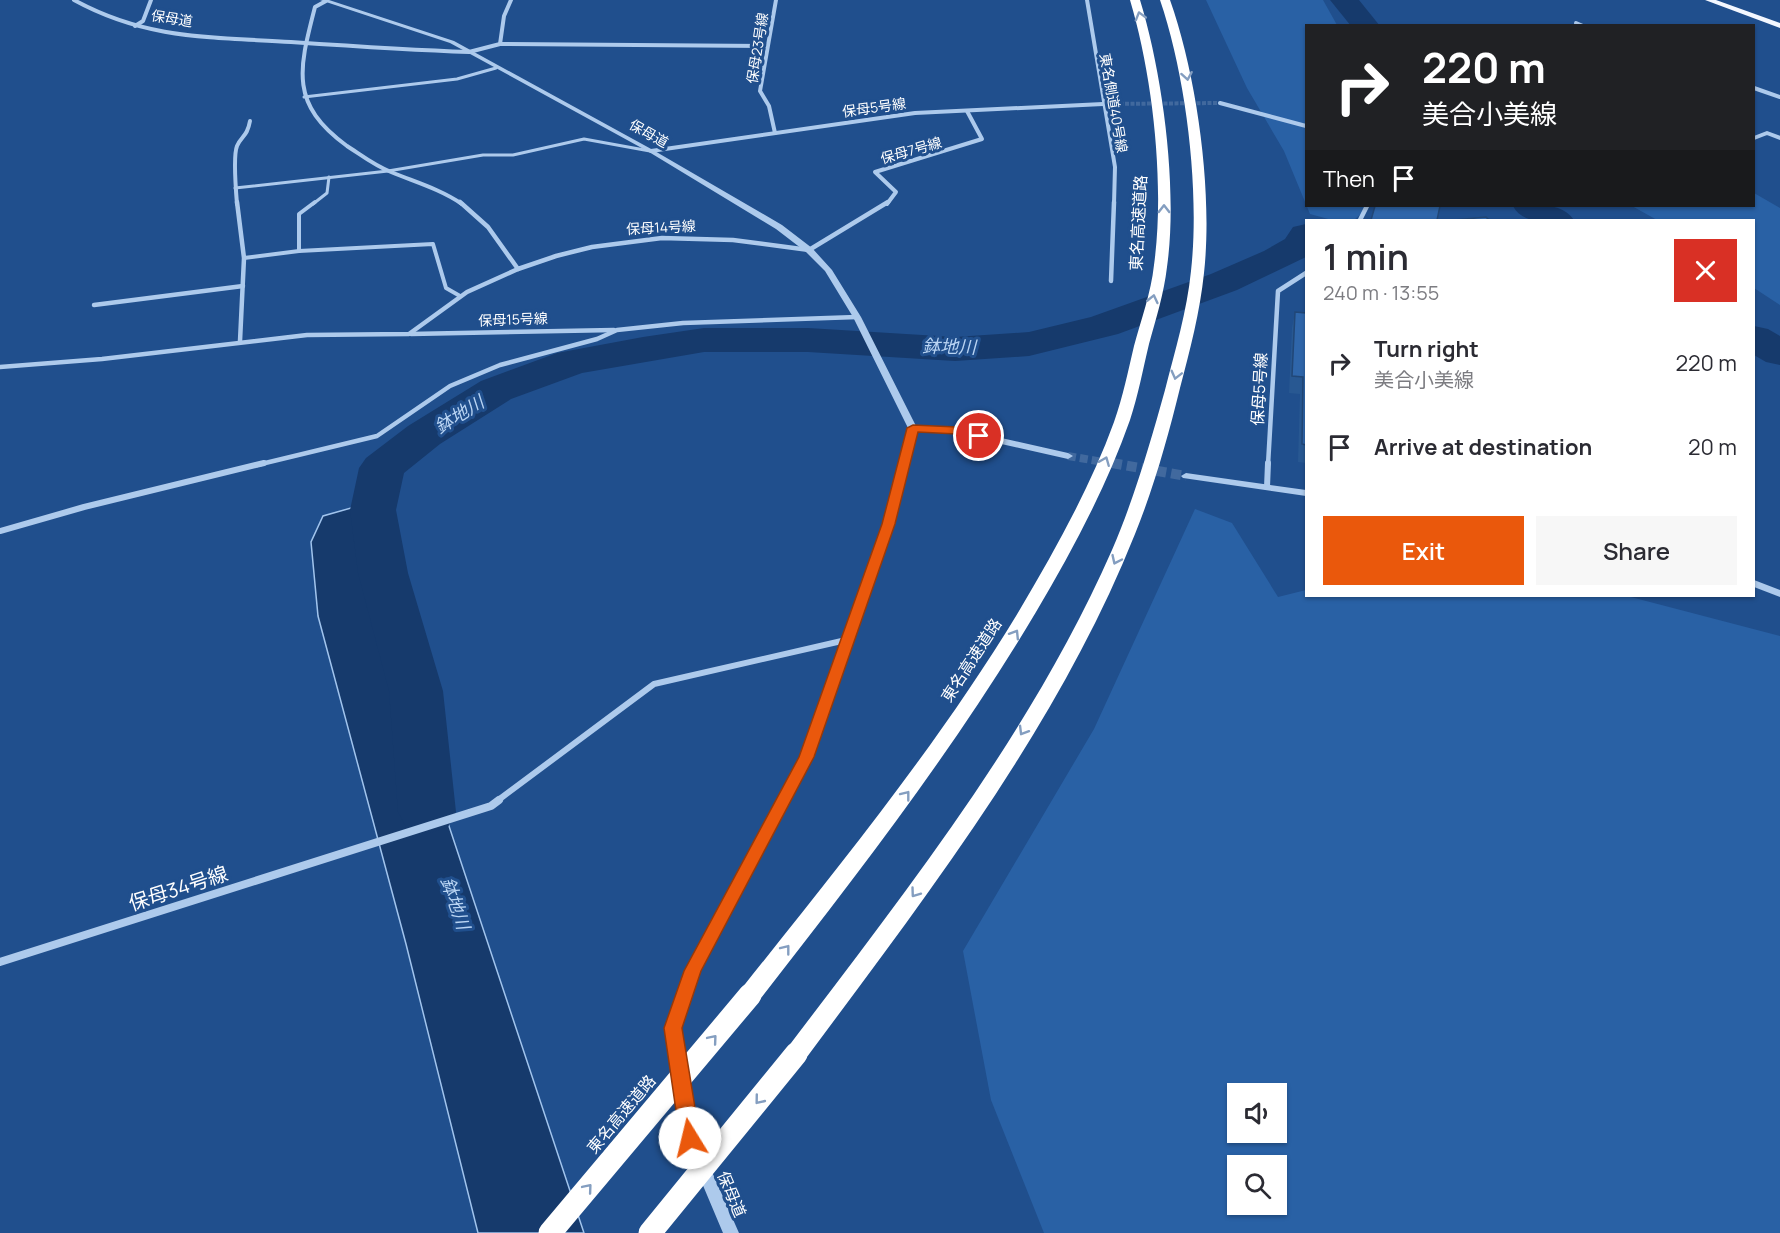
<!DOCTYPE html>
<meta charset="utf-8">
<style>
body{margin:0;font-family:Manrope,"Noto Sans JP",sans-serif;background:#f7f7f7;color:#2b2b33;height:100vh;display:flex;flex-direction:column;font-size:22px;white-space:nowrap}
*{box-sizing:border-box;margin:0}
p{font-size:20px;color:#7c7c81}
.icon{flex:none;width:33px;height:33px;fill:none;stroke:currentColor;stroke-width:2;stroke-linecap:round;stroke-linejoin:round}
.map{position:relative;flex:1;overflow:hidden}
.details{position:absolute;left:1305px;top:219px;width:450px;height:378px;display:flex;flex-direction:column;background:#fff;border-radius:0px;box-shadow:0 2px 4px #0004}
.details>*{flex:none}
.guide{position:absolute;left:1305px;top:24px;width:450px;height:183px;border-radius:0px;box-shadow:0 2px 4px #0004;background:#202124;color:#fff;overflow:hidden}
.controls{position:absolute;left:1227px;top:1083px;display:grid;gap:12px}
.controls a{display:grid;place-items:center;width:60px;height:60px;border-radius:0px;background:#fff;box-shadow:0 2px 4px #0004;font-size:30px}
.pin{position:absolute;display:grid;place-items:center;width:51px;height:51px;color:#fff;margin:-26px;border:3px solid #fff;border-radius:50%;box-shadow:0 2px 6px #0007}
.me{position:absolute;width:66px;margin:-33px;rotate:351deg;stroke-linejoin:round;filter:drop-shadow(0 0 4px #0008)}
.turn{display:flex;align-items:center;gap:21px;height:126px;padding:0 18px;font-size:27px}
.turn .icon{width:78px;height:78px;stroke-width:2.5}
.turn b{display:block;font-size:42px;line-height:51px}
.then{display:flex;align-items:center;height:57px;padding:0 18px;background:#0003;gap:12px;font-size:22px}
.round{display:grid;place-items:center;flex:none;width:63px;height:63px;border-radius:0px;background:#f7f7f7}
.overview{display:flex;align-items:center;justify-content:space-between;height:102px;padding:0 18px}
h1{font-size:36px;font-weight:600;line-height:45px}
.action{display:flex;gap:12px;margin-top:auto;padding:12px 18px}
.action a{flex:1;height:69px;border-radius:0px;background:#ea580c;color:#fff;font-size:24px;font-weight:600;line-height:69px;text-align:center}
.action a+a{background:#f7f7f7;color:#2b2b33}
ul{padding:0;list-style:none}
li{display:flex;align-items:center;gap:18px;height:84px;padding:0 18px}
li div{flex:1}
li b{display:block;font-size:22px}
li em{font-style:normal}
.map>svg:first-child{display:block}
.green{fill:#2961a5;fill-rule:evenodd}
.water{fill:#163a6c;stroke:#a1c4ed;stroke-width:1.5}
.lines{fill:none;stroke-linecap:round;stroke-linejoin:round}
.river{fill:#163a6c;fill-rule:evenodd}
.minor-tunnel{stroke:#41699e;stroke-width:4;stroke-dasharray:4 1.5;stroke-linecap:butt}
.tertiary-tunnel-far1{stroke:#41699e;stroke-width:8;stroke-dasharray:8 4;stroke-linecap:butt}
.tertiary-tunnel{stroke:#41699e;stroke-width:10;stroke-dasharray:10 5;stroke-linecap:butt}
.service-far1{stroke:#adcaec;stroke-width:3}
.service{stroke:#adcaec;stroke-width:4}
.minor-far3{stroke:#adcaec;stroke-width:4}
.minor-far2{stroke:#adcaec;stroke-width:4.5}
.minor-far1{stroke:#adcaec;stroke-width:6}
.minor{stroke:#adcaec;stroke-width:8}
.tertiary{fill:#adcaec;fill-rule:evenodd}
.primary{fill:#f3f7ff;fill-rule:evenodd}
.motorway{fill:#fff;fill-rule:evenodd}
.motorway-bridge{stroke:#fff;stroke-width:23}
.wall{fill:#285892}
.building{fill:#2f66aa;stroke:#214777;stroke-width:1.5}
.oneway{stroke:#849ec0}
.route{fill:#ea580c;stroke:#983908;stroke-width:1.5}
.labels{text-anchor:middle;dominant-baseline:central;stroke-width:6;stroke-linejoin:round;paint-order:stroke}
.far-street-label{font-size:14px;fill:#fff;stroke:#204f8d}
.street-label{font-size:16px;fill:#fff;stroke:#204f8d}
.water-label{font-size:18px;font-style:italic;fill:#b9d4f3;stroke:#204f8d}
.near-street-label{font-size:20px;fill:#fff;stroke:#204f8d}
</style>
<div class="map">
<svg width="1780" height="1233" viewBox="0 0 1780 1233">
<rect width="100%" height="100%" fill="#204f8d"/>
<!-- green -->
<g class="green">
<path d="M1206,0H1323L1337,25L1306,26V206H1370L1354,220H1332L1310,214L1284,151L1247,88Z"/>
<path d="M1754,193L1780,208V305L1754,288V220H1657L1632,206H1754Z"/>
<path d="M1195,509L1232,523L1278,597L1306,590V596H1627L1780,636V1233H1044L991,1100L963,951L1094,729ZM1238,1094H1276V1132H1238ZM1238,1166H1276V1204H1238Z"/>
</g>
<!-- water -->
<path class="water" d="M386,498L377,609L584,1233H478L406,944L318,616L311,542L323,516Z"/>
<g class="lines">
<!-- river -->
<g class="river">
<path d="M1330,0H1359L1380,26H1351Z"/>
<path d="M1513,206C1535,206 1560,200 1574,220C1554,222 1523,226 1513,206Z"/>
<path d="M1306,224V257L1237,290L1118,334L1029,356L955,361L808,352H704L582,373L511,399L440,444L404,473L396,510L408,573L443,691L456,812L448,827L427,834L406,827L398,812L389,691L358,573L350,510L359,468L366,458L408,426L481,381L557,353L643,337L704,328H808L955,337L1029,332L1091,317L1211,274L1264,251L1285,239L1293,227Z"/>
<path d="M1754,326L1768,329L1780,336V365L1766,362L1754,355Z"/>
</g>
<!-- minor-tunnel -->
<path class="minor-tunnel" d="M1103,104L1220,103"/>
<!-- tertiary-tunnel-far1 -->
<path class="tertiary-tunnel-far1" d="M1068,456L1121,465"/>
<!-- tertiary-tunnel -->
<path class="tertiary-tunnel" d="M1112,463L1186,476"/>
<!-- service-far1 -->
<g class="service-far1">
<path d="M304,97L457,79L496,68"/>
<path d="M235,188L388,171L483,155H513L584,139L650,151"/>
<path d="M313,204L327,193L329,177"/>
</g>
<!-- service -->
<g class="service">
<path d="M299,251V214L315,202"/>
<path d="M244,258L299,251L433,244L446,288L460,296"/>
</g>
<!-- minor-far3 -->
<g class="minor-far3">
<path d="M74,0C147,40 211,37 291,42C350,46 410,50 469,52L500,44L504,16L511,0"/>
<path d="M1087,0L1115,167L1114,204"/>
<path d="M326,1L315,7C299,69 289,104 347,146C361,155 375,166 391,172C415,182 440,189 462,204"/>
<path d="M1576,23L1583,26"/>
<path d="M135,26L143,21L151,0"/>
<path d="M500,44L766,46"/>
<path d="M1754,88L1780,97"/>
<path d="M1220,103L1306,126"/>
<path d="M775,133L769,106L760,91L776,0"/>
<path d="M1754,138L1767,133L1780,138"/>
<path d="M651,151L915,113L1103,104"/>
<path d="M237,204C236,192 233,156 237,146C242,135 247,137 250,121"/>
<path d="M887,204L896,192L875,172L982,139L967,111"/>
</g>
<!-- minor-far2 -->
<g class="minor-far2">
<path d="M237,202L244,258L240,341"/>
<path d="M460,202L488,227L518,269"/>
<path d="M1360,220L1367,206"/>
<path d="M1111,281L1114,202"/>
<path d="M94,305L243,286"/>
<path d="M411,334L614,330"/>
<path d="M0,367L102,359L307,335L409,334L467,292L518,269L556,256L592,247L662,238L733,240L809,250L888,202"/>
<path d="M257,465L377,436L450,386L500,365L597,339L617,330L683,323L857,317"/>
<path d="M1268,465L1278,291L1306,273"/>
</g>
<!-- minor-far1 -->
<g class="minor-far1">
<path d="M1267,487L1268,463"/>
<path d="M0,531L84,507L264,463"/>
<path d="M497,801L654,684L846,640"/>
</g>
<!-- minor -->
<path class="minor" d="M0,962L491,806L499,800"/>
<!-- tertiary -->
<g class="tertiary">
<path d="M320,0H329L454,41L653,150L782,225L812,248L832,270L861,317L916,426L957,428L1068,453L1073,456L1068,459L957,434L917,431L894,524L812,757L699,971L680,1028L697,1138L739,1233H723L683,1138L666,1028L685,971L800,757L884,524L908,428L853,317L825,271L806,252L776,229L649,152L450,43Z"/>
<path d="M1186,473L1306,490V496L1183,478L1181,476Z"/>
<path d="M1754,580L1780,590V597L1754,587Z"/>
</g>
<!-- primary -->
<path class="primary" d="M1705,0H1716L1780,23V28Z"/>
<!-- motorway -->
<g class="motorway">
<path d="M1130,0H1140C1163,75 1178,189 1167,267C1164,293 1156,319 1149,344C1143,369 1138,396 1130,420C1106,488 1072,551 1036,612C954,750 856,876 758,1002L750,1005L742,1002L738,995L742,988C839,866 938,745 1019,611C1055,550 1090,488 1114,422C1123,397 1128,371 1134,346C1141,320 1151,293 1154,265C1165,185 1153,77 1130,0Z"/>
<path d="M1160,0H1170C1197,76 1213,192 1204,273C1200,312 1190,350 1180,388C1168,437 1154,487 1135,534C1058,727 927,895 804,1061L796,1064L788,1061L784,1054L788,1047C907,890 1032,732 1112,550C1134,499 1150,444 1165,390C1175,351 1187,311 1191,271C1200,190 1186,76 1160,0Z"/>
</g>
<!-- motorway-bridge -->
<g class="motorway-bridge">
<path d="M550,1233L750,995"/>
<path d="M650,1233L796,1054"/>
</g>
</g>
<!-- wall -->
<path class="wall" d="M1295,312L1306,313V463L1298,462L1300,394L1289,393L1292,328Z"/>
<!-- building -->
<g class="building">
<path d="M1375,206H1440L1437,220H1371Z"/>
<path d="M1486,217L1489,220H1455Z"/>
<path d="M1295,312L1306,313V445L1302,444L1303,377L1292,376Z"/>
</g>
<!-- one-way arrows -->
<defs><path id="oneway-chevron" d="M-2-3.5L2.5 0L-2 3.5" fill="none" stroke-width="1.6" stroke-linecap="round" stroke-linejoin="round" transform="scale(1.5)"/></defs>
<g class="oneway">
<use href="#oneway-chevron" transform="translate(1140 16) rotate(-106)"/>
<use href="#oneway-chevron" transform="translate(1187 76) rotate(80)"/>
<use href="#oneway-chevron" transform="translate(1164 209) rotate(-90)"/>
<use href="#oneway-chevron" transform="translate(1153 299) rotate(-77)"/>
<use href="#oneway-chevron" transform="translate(1176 375) rotate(104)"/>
<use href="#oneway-chevron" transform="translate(1105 461) rotate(-68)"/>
<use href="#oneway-chevron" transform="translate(1116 560) rotate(115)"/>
<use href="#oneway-chevron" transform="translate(1015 634) rotate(-58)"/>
<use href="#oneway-chevron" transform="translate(1023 731) rotate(121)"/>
<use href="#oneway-chevron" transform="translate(906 795) rotate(-52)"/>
<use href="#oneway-chevron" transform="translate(915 893) rotate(126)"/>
<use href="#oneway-chevron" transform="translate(786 949) rotate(-52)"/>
<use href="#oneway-chevron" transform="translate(713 1039) rotate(-50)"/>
<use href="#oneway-chevron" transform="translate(759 1100) rotate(129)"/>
<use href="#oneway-chevron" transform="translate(588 1188) rotate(-50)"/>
</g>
<!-- route -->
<path class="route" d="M913,425L957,427L983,433L985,436L979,439L957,434L918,432L895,524L814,757L701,971L682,1028L700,1138L697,1144L690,1147L683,1144L680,1138L664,1028L684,971L799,757L882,524L907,428Z"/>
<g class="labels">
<!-- far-street labels -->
<g class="far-street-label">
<text transform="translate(172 18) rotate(9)">保母道</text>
<text transform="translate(757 48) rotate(-81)">保母23号線</text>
<text transform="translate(1114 103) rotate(80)">東名側道40号線</text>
<text transform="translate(874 107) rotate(-8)">保母5号線</text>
<text transform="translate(649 133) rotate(29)">保母道</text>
<text transform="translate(911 150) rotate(-16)">保母7号線</text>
<text transform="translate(661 227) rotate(-3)">保母14号線</text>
<text transform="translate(513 319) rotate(-2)">保母15号線</text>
</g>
<!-- street labels -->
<g class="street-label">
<text transform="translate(1138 223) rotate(-87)">東名高速道路</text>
<text transform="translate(1259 389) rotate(-87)">保母5号線</text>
<text transform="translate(971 660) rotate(-57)">東名高速道路</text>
<text transform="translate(621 1114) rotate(-50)">東名高速道路</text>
<text transform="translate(732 1194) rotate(67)">保母道</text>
</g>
<!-- water labels -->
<g class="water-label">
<text transform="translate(949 346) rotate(1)">鉢地川</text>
<text transform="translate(459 414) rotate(-32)">鉢地川</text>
<text transform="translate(456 903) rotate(71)">鉢地川</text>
</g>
<!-- near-street labels -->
<g class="near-street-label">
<text transform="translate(178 888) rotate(-18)">保母34号線</text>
</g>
</g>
</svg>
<div class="controls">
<a><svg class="icon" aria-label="sound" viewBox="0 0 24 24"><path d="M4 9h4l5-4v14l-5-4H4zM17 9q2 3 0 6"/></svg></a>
<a><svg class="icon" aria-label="search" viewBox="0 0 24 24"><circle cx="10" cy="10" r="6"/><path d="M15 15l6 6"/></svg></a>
</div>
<div class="pin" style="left:979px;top:436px;background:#d93025"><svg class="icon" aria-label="arrive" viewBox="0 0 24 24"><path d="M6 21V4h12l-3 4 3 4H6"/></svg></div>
<svg class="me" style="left:690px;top:1138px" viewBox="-20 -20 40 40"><circle r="19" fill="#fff"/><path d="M0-13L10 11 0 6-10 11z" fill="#ea580c"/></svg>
<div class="guide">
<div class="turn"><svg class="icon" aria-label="right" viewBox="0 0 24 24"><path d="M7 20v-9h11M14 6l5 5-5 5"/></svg><div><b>220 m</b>美合小美線</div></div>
<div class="then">Then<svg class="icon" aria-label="arrive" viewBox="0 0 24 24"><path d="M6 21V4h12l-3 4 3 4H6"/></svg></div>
</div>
<section class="details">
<div class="overview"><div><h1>1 min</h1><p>240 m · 13:55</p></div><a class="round" style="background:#d93025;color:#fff"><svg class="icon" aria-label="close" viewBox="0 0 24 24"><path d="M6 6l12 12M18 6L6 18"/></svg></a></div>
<ul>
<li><svg class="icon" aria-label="right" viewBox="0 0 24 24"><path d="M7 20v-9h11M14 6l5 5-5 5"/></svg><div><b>Turn right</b><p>美合小美線</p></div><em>220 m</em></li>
<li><svg class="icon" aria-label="arrive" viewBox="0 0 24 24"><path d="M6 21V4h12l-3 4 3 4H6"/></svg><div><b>Arrive at destination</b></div><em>20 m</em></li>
</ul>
<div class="action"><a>Exit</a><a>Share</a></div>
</section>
</div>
